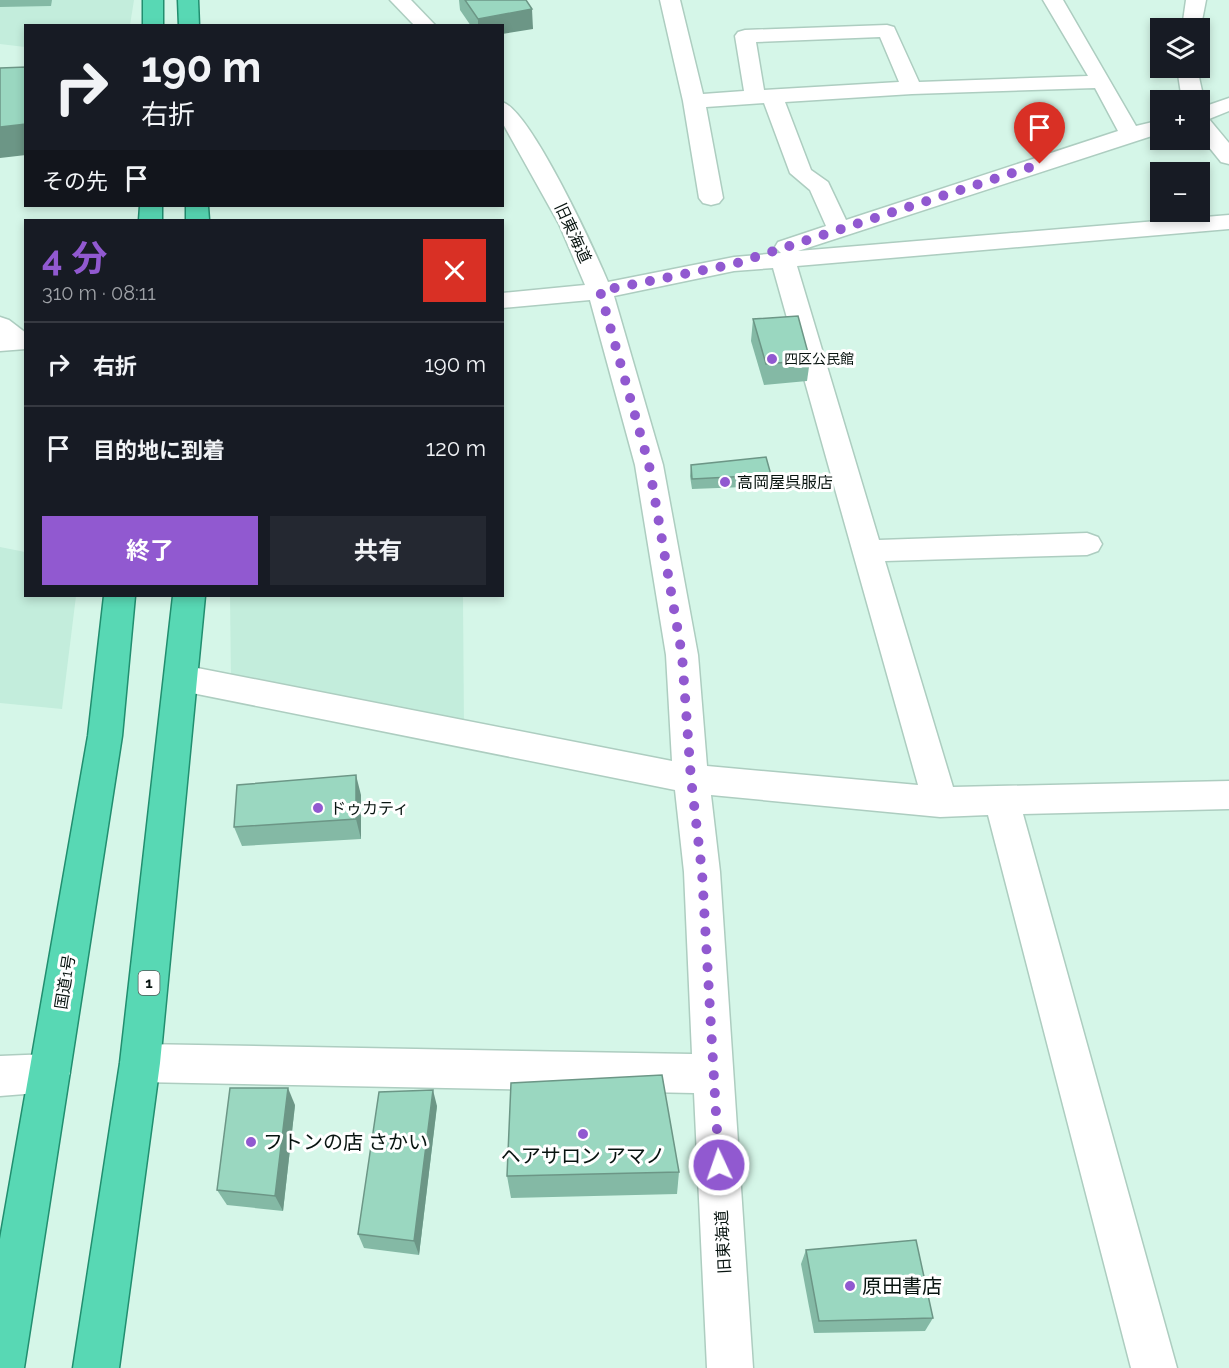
<!DOCTYPE html>
<html lang="ja">
<meta charset="utf-8">
<style>
body{margin:0;font-family:Raleway,"Noto Sans JP",sans-serif;background:#242831;color:#f1f3f6;height:100vh;display:flex;flex-direction:column;font-size:22px;white-space:nowrap}
*{box-sizing:border-box;margin:0}
p{font-size:20px;color:#9ea1a6}
.icon{flex:none;width:33px;height:33px;fill:none;stroke:currentColor;stroke-width:2;stroke-linecap:round;stroke-linejoin:round}
.map{position:relative;flex:1;overflow:hidden}
.details{position:absolute;left:24px;top:219px;width:480px;height:378px;display:flex;flex-direction:column;background:#171b24;border-radius:0px;box-shadow:0 3px 9px #0003}
.details>*{flex:none}
.guide{position:absolute;left:24px;top:24px;width:480px;height:183px;border-radius:0px;box-shadow:0 3px 9px #0003;background:#171b24;color:#f1f3f6;overflow:hidden}
.tools{position:absolute;left:1150px;top:18px;display:grid;gap:12px}
.tools a{display:grid;place-items:center;width:60px;height:60px;border-radius:0px;background:#171b24;box-shadow:0 3px 9px #0003;font-size:30px}
.pin{position:absolute;display:grid;place-items:center;width:51px;height:51px;color:#fff;margin:-62px -26px;border-radius:50% 50% 50% 0;rotate:-45deg;box-shadow:0 0 6px #0007}
.pin .icon{rotate:45deg}
.me{position:absolute;width:66px;margin:-33px;rotate:357deg;stroke-linejoin:round;filter:drop-shadow(0 0 4px #0008)}
.turn{display:flex;align-items:center;gap:21px;height:126px;padding:0 18px;font-size:27px}
.turn .icon{width:78px;height:78px;stroke-width:2.5}
.turn b{display:block;font-size:42px;line-height:51px}
.then{display:flex;align-items:center;height:57px;padding:0 18px;background:#0003;gap:12px;font-size:22px}
.round{display:grid;place-items:center;flex:none;width:63px;height:63px;border-radius:0px;background:#242831}
.overview{display:flex;align-items:center;justify-content:space-between;height:102px;padding:0 18px}
h1{font-size:36px;font-weight:700;line-height:45px;color:#9159d0}
.button{display:flex;gap:12px;margin-top:auto;padding:12px 18px}
.button a{flex:1;height:69px;border-radius:0px;background:#9159d0;color:#fff;font-size:24px;font-weight:700;line-height:69px;text-align:center}
.button a+a{background:#242831;color:#f1f3f6}
ul{padding:0;list-style:none}
li{display:flex;align-items:center;gap:18px;height:84px;padding:0 18px;border-top:2px solid #363941}
li div{flex:1}
li b{display:block;font-size:22px}
li em{font-style:normal}
.map>svg:first-child{display:block}
.built{fill:#c3eddc}
.lines{fill:none;stroke-linecap:round;stroke-linejoin:round}
.minor-casing{stroke:#adcdc0;stroke-width:3}
.tertiary-casing{stroke:#adcdc0;stroke-width:3}
.trunk-casing{stroke:#218e6f;stroke-width:3}
.minor{fill:#fff;fill-rule:evenodd}
.tertiary{fill:#fff;fill-rule:evenodd}
.trunk{fill:#58d8b4;fill-rule:evenodd}
.wall{fill:#84b9a5}
.shaded-wall{fill:#6c9686}
.building{fill:#9ad7c0;stroke:#6c9686;stroke-width:1.5}
.route{stroke:#9159d0;stroke-width:10;stroke-dasharray:0 18}
.poi-dot{fill:#9159d0;stroke:#fff;stroke-width:2}
.labels{text-anchor:middle;dominant-baseline:central;stroke-width:6;stroke-linejoin:round;paint-order:stroke}
.far-poi-label{font-size:14px;fill:#081410;stroke:#fff;text-anchor:start}
.shield{fill:#fff;stroke:#525a58;stroke-width:1.5}
.shield-label{font-size:15px;font-weight:bold;fill:#081410}
.street-label{font-size:16px;fill:#081410;stroke:#fff}
.poi-label{font-size:16px;fill:#081410;stroke:#fff;text-anchor:start}
.near-poi-label{font-size:20px;fill:#081410;stroke:#fff;text-anchor:start}
</style>
<div class="map">
<svg width="1229" height="1368" viewBox="0 0 1229 1368">
<rect width="100%" height="100%" fill="#d5f6e8"/>
<!-- built -->
<g class="built">
<path d="M0,0H134L130,25L26,26L25,47L0,44Z"/>
<path d="M0,547L25,552L26,596H76L62,709L0,703Z"/>
<path d="M230,596L463,597L464,728L231,682Z"/>
</g>
<g class="lines">
<!-- minor casing -->
<g class="minor-casing">
<g id="minor">
<path d="M390,0H411L436,26H415Z"/>
<path d="M660,0H680L703,94L744,91L735,36L738,32L745,30L887,25L894,27L919,82L1088,76L1043,0H1063L1136,126L1161,120V133L798,251L1229,215V229L797,266L879,540L1087,533L1098,537L1102,544L1098,551L1087,555L885,561L953,787L1229,781V809L1023,814L1177,1368H1131L988,815L940,817L711,795L720,872L753,1368H707L694,1093L140,1082L126,1077L120,1063L126,1049L140,1044L692,1054L684,872L675,790L182,691L170,687L166,678L170,669L182,665L672,761L666,655L635,465L590,300L502,308V293L585,285L559,224L502,122V102C530,109 595,251 608,282L734,257L781,253L775,247L778,242L826,226L810,190L790,173L764,103L706,107L723,198L719,203L711,205L703,203L699,198L683,101ZM880,37L899,82L764,90L756,42ZM1095,88L1118,131L846,220L828,182L811,170L785,102L912,94ZM773,268L918,785L707,766L698,655L663,465L614,296L734,271Z"/>
<path d="M1186,0H1206L1200,31V28H1182Z"/>
<path d="M1177,68H1197L1204,100L1200,104V100H1182Z"/>
<path d="M1229,98V111L1209,119L1229,143V164L1221,162L1200,136V108Z"/>
<path d="M0,317L9,320L26,333V347C14,350 8,345 0,338Z"/>
<path d="M50,1054L64,1059L70,1073L64,1087L50,1092L0,1096V1056Z"/>
</g>
</g>
<!-- tertiary casing -->
<g class="tertiary-casing">
<path id="tertiary" d="M26,333V349L0,351V335Z"/>
</g>
<!-- trunk casing -->
<g class="trunk-casing">
<g id="trunk">
<rect x="143" y="0" width="20" height="26"/>
<path d="M178,0H198L199,26H179Z"/>
<path d="M140,206H162V220H139Z"/>
<path d="M186,206H208L209,220H186Z"/>
<path d="M104,596H135L122,736L24,1368H0V1239L88,736Z"/>
<path d="M173,596H205L160,1063L119,1368H73L120,1063Z"/>
</g>
</g>
<!-- minor -->
<use href="#minor" class="minor"/>
<!-- tertiary -->
<use href="#tertiary" class="tertiary"/>
<!-- trunk -->
<use href="#trunk" class="trunk"/>
</g>
<!-- wall -->
<g class="wall">
<path d="M0,0H52L51,6L0,7Z"/>
<path d="M459,0H526L533,29L502,26H471L460,10Z"/>
<path d="M753,319L810,360L807,381L764,385L751,341Z"/>
<path d="M691,465L771,475L770,486L692,489L690,476Z"/>
<path d="M361,795V839L242,846L234,827Z"/>
<path d="M295,1105L283,1211L227,1205L217,1190Z"/>
<path d="M437,1106L419,1255L364,1248L358,1234Z"/>
<path d="M679,1172L677,1194L511,1198L507,1176Z"/>
<path d="M806,1250L933,1318L925,1331L814,1333L801,1264Z"/>
</g>
<!-- shaded-wall -->
<g class="shaded-wall">
<path d="M532,9L533,29L502,34V26H478V19Z"/>
<path d="M26,124V155L0,158V127Z"/>
<path d="M356,775L361,795V839L356,819Z"/>
<path d="M288,1088L295,1105L283,1211L275,1196Z"/>
<path d="M433,1090L437,1106L419,1255L414,1241Z"/>
</g>
<!-- building -->
<g class="building">
<path d="M465,0H526L532,9L478,19Z"/>
<path d="M26,67V124L0,127V68Z"/>
<path d="M798,316L810,360L766,364L753,319Z"/>
<path d="M766,457L771,475L692,479L691,465Z"/>
<path d="M356,775V819L234,827L237,785Z"/>
<path d="M662,1075L679,1172L507,1176L511,1083Z"/>
<path d="M230,1088H288L275,1196L217,1190Z"/>
<path d="M433,1090L414,1241L358,1234L379,1092Z"/>
<path d="M916,1240L933,1318L819,1321L806,1250Z"/>
</g>
<g class="lines">
<!-- route -->
<path class="route" d="M719,1165L702,872L691,779L682,655L649,465L600,291L734,264L1040,164"/>
</g>
<!-- markers -->
<g class="poi-dot">
<circle cx="772" cy="359" r="6"/>
<circle cx="725" cy="482" r="6"/>
<circle cx="318" cy="808" r="6"/>
<circle cx="583" cy="1134" r="6"/>
<circle cx="251" cy="1142" r="6"/>
<circle cx="850" cy="1286" r="6"/>
</g>
<g class="labels">
<!-- far-poi labels -->
<g class="far-poi-label">
<text x="784" y="359">四区公民館</text>
</g>
<!-- shield labels -->
<rect class="shield" x="138.5" y="971" width="21" height="24" rx="4.5"/>
<g class="shield-label">
<text x="149" y="983">1</text>
</g>
<!-- street labels -->
<g class="street-label">
<text transform="translate(573 233) rotate(65)">旧東海道</text>
<text transform="translate(65 982) rotate(-81)">国道1号</text>
<text transform="translate(723 1242) rotate(-93)">旧東海道</text>
</g>
<!-- poi labels -->
<g class="poi-label">
<text x="737" y="482">高岡屋呉服店</text>
<text x="330" y="808">ドゥカティ</text>
</g>
<!-- near-poi labels -->
<g class="near-poi-label">
<text x="263" y="1142">フトンの店 さかい</text>
<text x="583" y="1156" text-anchor="middle">ヘアサロン アマノ</text>
<text x="862" y="1286">原田書店</text>
</g>
</g>
</svg>
<div class="tools">
<a><svg class="icon" aria-label="layers" viewBox="0 0 24 24"><path d="M12 4l9 5-9 5-9-5zM3 14l9 5 9-5"/></svg></a>
<a>+</a>
<a>−</a>
</div>
<div class="pin" style="left:1040px;top:164px;background:#d93025"><svg class="icon" aria-label="arrive" viewBox="0 0 24 24"><path d="M6 21V4h12l-3 4 3 4H6"/></svg></div>
<svg class="me" style="left:719px;top:1165px" viewBox="-20 -20 40 40"><circle r="17" fill="#9159d0" stroke="#fff" stroke-width="3"/><path d="M0-11L8 9 0 5-8 9z" fill="#fff"/></svg>
<div class="guide">
<div class="turn"><svg class="icon" aria-label="right" viewBox="0 0 24 24"><path d="M7 20v-9h11M14 6l5 5-5 5"/></svg><div><b>190 m</b>右折</div></div>
<div class="then">その先<svg class="icon" aria-label="arrive" viewBox="0 0 24 24"><path d="M6 21V4h12l-3 4 3 4H6"/></svg></div>
</div>
<section class="details">
<div class="overview"><div><h1>4 分</h1><p>310 m · 08:11</p></div><a class="round" style="background:#d93025;color:#fff"><svg class="icon" aria-label="close" viewBox="0 0 24 24"><path d="M6 6l12 12M18 6L6 18"/></svg></a></div>
<ul>
<li><svg class="icon" aria-label="right" viewBox="0 0 24 24"><path d="M7 20v-9h11M14 6l5 5-5 5"/></svg><div><b>右折</b></div><em>190 m</em></li>
<li><svg class="icon" aria-label="arrive" viewBox="0 0 24 24"><path d="M6 21V4h12l-3 4 3 4H6"/></svg><div><b>目的地に到着</b></div><em>120 m</em></li>
</ul>
<div class="button"><a>終了</a><a>共有</a></div>
</section>
</div>
